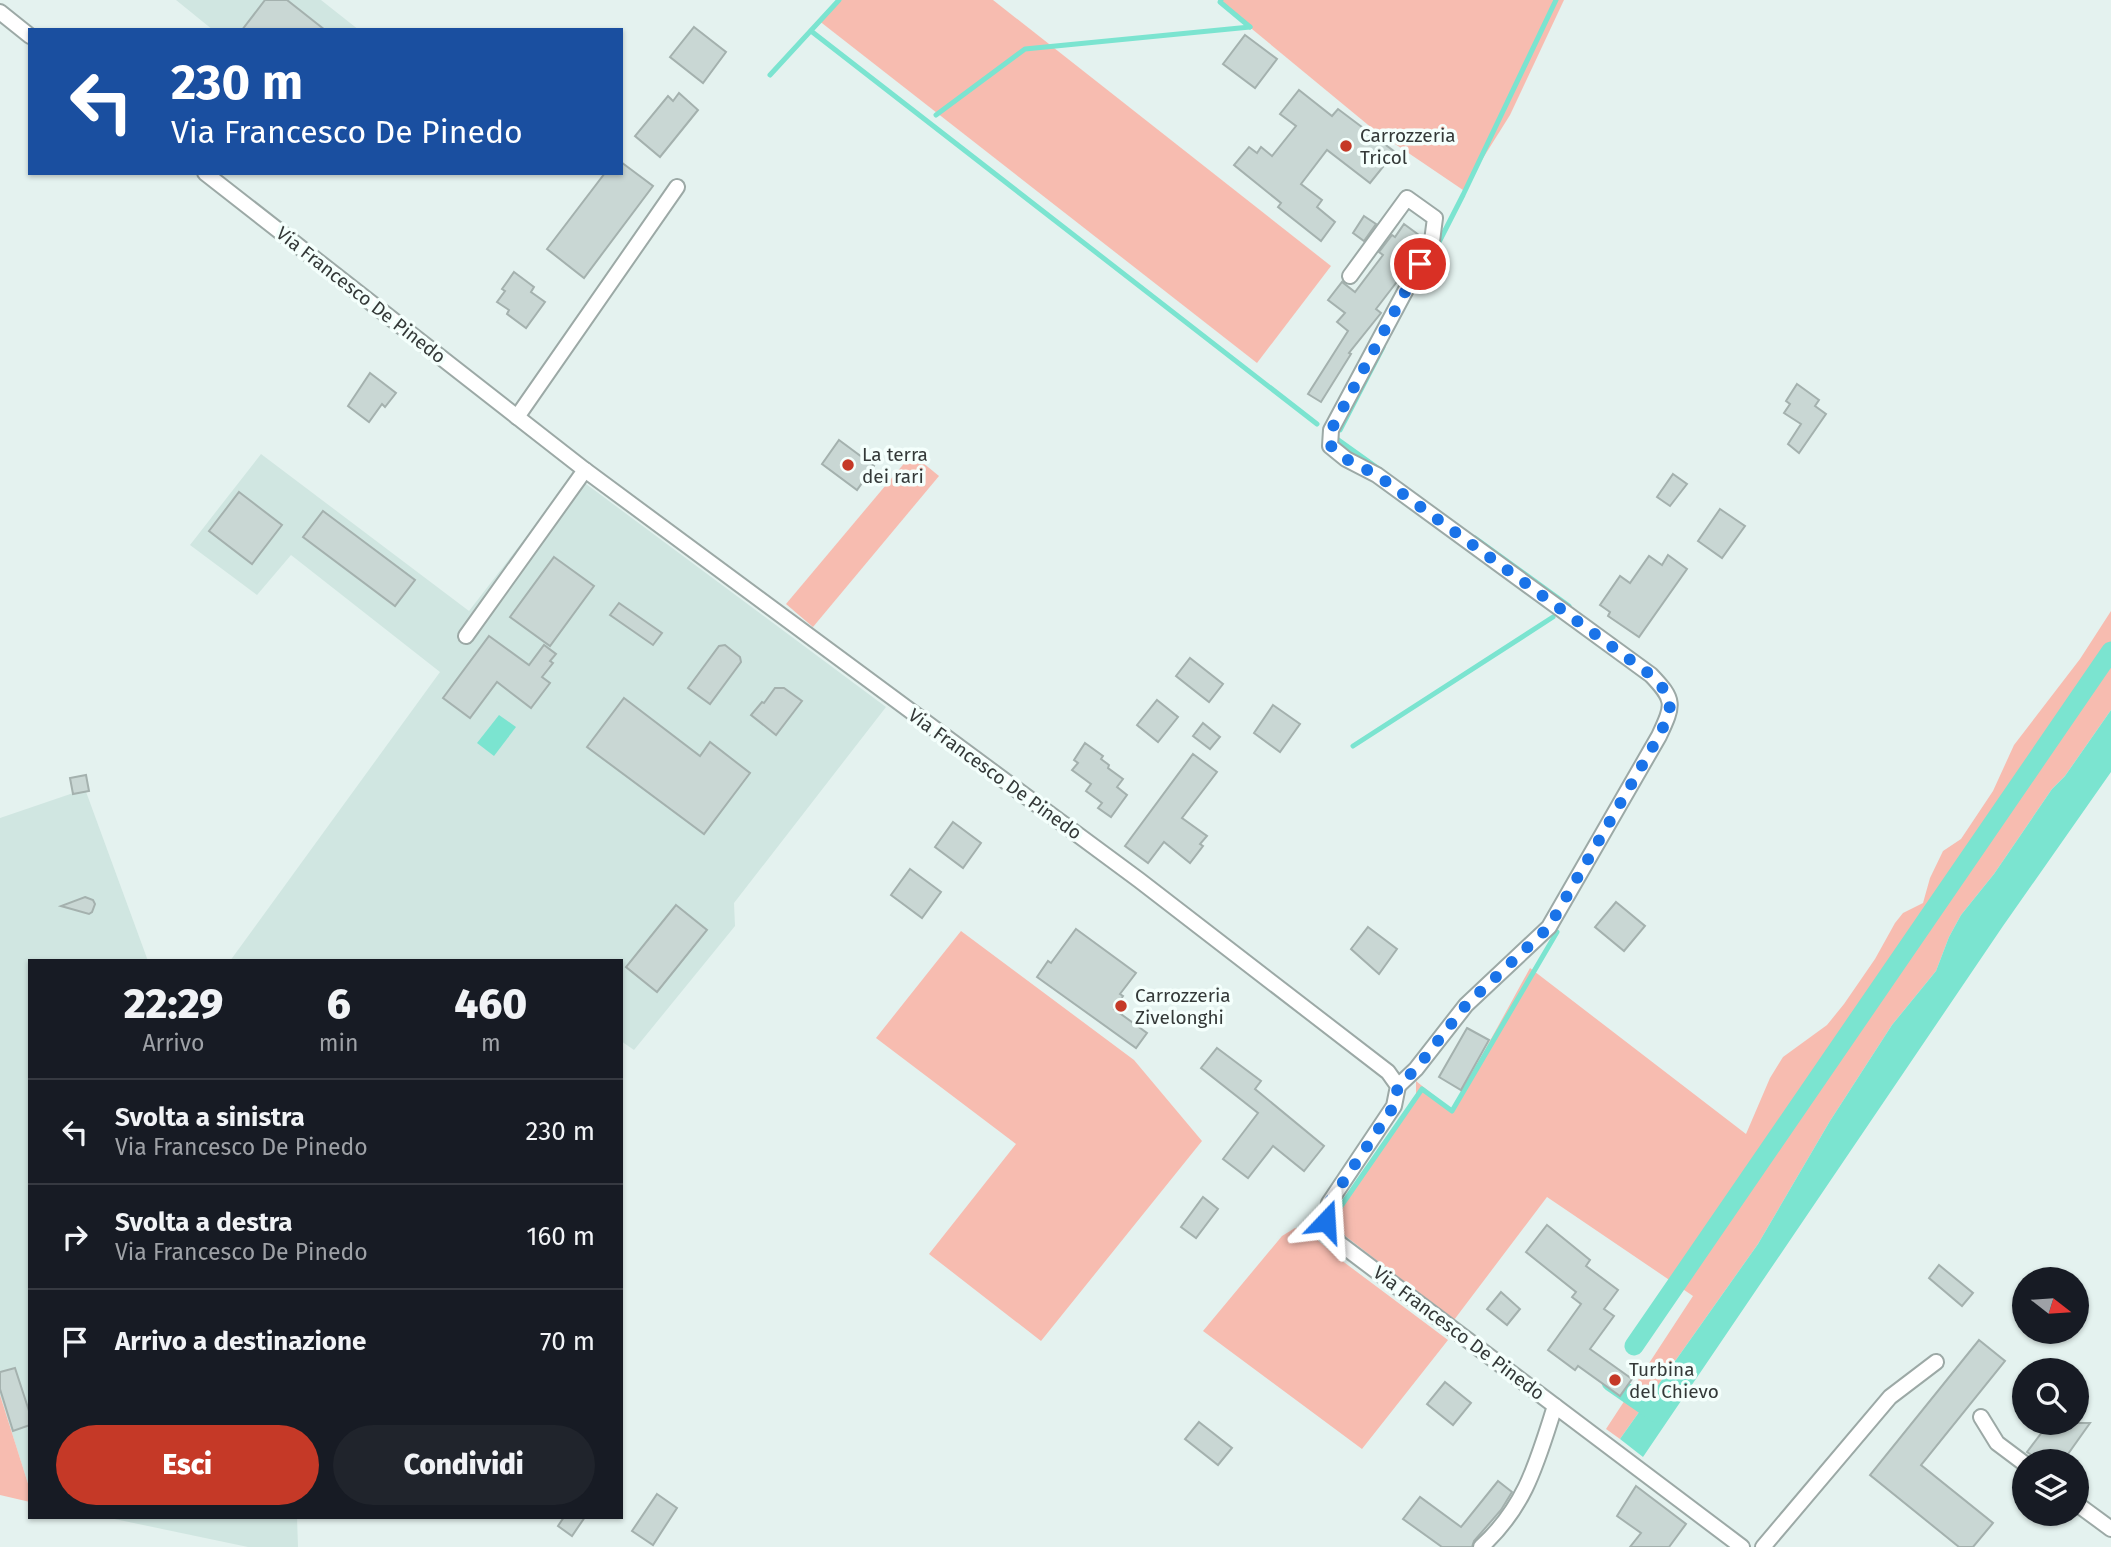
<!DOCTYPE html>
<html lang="it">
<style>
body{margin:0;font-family:"Fira Sans",sans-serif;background:#20242c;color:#f1f3f6;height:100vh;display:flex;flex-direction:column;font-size:26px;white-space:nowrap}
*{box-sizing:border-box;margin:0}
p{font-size:23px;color:#9ea1a6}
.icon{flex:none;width:38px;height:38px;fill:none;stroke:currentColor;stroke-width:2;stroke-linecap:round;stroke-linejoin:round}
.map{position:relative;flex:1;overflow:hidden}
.details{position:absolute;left:28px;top:959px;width:595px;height:560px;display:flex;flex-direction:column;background:#171b24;border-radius:0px;box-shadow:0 2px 5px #0004}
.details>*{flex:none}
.banner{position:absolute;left:28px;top:28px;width:595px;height:147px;border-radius:0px;box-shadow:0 2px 5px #0004;background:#1a4fa0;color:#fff;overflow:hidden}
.needle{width:46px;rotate:107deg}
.controls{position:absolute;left:2012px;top:1267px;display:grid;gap:14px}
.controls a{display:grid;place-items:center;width:77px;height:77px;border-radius:50%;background:#171b24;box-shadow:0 2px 5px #0004;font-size:35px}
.pin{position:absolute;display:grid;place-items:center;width:60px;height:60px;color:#fff;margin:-30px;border:4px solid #fff;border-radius:50%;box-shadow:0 2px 7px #0007}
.me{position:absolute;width:77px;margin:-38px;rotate:20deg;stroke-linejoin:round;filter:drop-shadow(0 0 5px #0008)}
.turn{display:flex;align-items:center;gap:24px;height:147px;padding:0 28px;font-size:32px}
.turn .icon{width:91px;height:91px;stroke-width:2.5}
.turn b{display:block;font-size:49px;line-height:60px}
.eta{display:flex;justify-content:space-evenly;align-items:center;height:119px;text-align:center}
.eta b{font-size:42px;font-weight:800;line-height:49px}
.action{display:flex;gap:14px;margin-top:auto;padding:14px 28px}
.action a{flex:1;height:80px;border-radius:42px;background:#c53927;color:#fff;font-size:28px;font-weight:800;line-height:80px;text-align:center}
.action a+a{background:#20242c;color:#f1f3f6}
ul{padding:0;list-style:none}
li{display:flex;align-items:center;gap:21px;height:105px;padding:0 28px;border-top:2px solid #363941}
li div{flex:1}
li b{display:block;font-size:26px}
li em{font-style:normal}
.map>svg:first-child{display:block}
.built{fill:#d0e6e1}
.green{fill:#f7bcb0}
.water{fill:#7be4d0}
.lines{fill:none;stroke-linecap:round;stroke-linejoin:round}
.stream{stroke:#7be4d0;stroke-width:5}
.canal{stroke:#7be4d0;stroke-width:19}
.building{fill:#c9d7d4;stroke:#a4b1ae;stroke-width:2}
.street-casing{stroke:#9ca9a6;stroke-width:18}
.street{stroke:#fff;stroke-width:14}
.route{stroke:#1a73e8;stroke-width:12;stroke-dasharray:0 21.6}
.poi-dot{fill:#c53927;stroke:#f4fffc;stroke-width:2.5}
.labels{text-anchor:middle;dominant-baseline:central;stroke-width:7;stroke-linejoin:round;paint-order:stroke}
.poi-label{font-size:19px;fill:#343938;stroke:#f4fffc;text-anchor:start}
.street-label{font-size:19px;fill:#343938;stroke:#f4fffc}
</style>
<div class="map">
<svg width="2111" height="1547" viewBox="0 0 2111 1547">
<rect width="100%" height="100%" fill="#e4f2ef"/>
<!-- built -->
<g class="built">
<path d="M176,0H321L359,30H213Z"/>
<path d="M261,454L469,611L574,475L886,707L734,903L735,926L634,1050L621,1041V961H230L440,672L291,555L257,595L190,545Z"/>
<path d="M85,789L148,961H30V1490L0,1395V818Z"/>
<path d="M105,1517H297L298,1547H248Z"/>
</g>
<!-- green -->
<g class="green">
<path d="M837,0H993L1331,266L1257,363L818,20Z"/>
<path d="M1219,0H1564L1510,115L1463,190L1373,129L1218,1Z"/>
<path d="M912,454L939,476L813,627L786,604Z"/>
<path d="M2111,611V710L2065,776L2052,789L1994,874L1961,915L1949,937L1936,971L1892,1025L1830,1121L1758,1244L1620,1439L1606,1429L1693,1296L1547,1197L1454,1320L1344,1235L1336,1219L1338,1209L1416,1094V1081L1452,1110L1530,968L1746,1134L1770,1078L1783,1057L1827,1025L1844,1004L1875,959L1895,923L1903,913L1923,903L1930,878L1943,851L1961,839L1993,791L2014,745L2080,659Z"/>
<path d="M961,931L1134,1060L1202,1141L1041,1341L929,1254L1016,1144L876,1038Z"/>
<path d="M1295,1228L1306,1230L1337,1257L1448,1340L1362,1449L1203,1331L1282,1236Z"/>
<path d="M0,1395L30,1490V1502L0,1495Z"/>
</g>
<!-- water -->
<g class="water">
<path d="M2111,710V772L2003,926L1643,1457L1620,1439L1758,1244L1830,1121L1892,1025L1936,971L1949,937L1961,915L1994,874L2052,789L2065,776Z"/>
<path d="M499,715L516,727L494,756L477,743Z"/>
</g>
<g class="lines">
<!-- stream -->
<g class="stream">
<path d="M1221,0L1220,2L1250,27"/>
<path d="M811,31L1317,424"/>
<path d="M770,75L839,0"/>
<path d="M936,115L1025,49L1250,27"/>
<path d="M1437,246L1463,195L1556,0"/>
<path d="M1340,430L1383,347"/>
<path d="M1337,439L1379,469"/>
<path d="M1475,538L1569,606"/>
<path d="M1353,746L1553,617"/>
<path d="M1339,1209L1422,1089L1452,1111L1557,932"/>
</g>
<!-- canal -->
<g class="canal">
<path d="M1634,1346L2111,651"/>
<path d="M1611,1382L1656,1413L1662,1404"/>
</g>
</g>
<!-- building -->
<g class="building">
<path d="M265,0H287L325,30H242Z"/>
<path d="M694,27L726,52L703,83L670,57Z"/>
<path d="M1245,35L1277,59L1255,88L1223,64Z"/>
<path d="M1299,90L1332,116L1338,109L1395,152L1370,183L1327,150L1301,184L1322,200L1317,207L1335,222L1321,241L1278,207L1281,203L1234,165L1249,147L1257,153L1261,147L1272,156L1296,126L1280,114Z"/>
<path d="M679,93L698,110L660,157L635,136L668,96L673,101Z"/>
<path d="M621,162L653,186L584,278L547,249L605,173H621Z"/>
<path d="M1364,216L1376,224L1364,241L1353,233Z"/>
<path d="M1404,224L1423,238L1399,279L1376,309L1381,313L1349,353L1351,354L1321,402L1308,394L1348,331L1337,322L1345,313L1328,300L1342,282L1355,292L1383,255L1379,252L1392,235L1395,237Z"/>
<path d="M514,272L534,287L531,292L545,302L526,328L507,314L509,310L497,302L505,291L502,289Z"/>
<path d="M370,373L396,393L385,407L382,404L369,422L348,406Z"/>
<path d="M1797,384L1819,400L1815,406L1826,414L1799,453L1788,444L1801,424L1784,413L1790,404L1786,401Z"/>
<path d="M839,440L874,466L857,490L822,464Z"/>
<path d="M1673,474L1687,484L1670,506L1657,497Z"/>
<path d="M239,492L282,525L252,564L209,531Z"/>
<path d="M1720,509L1745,526L1722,558L1698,541Z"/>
<path d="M323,511L415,580L395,606L303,537Z"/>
<path d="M1668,555L1687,569L1639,637L1608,616L1610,612L1600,605L1620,576L1630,583L1649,556L1662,565Z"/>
<path d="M554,557L594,586L550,646L510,617Z"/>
<path d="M619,603L662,633L653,645L610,615Z"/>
<path d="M489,636L529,665L544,645L556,654L550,661L553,663L542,677L550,683L531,708L497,682L470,718L443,698Z"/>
<path d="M725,645L740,657L741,662L710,704L688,688L719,646Z"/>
<path d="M1190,658L1223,684L1209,702L1176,676Z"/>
<path d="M775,688H784L802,701L776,735L751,715L762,702L764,703Z"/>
<path d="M624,698L700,756L710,742L750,773L704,834L587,747Z"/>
<path d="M1157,700L1178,717L1158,742L1137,725Z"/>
<path d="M1273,705L1300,724L1280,752L1254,733Z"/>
<path d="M1203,723L1220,737L1210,749L1193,736Z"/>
<path d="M1085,743L1103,756L1101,759L1109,765L1108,768L1123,779L1117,787L1127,795L1111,817L1098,808L1102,803L1086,791L1091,784L1072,770L1078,763L1074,760Z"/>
<path d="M1193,754L1217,772L1182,818L1207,836L1200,844L1203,846L1190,863L1164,842L1148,863L1125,846Z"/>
<path d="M86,775L89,791L73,794L70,778Z"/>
<path d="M953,822L981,843L963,868L935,847Z"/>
<path d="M910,869L941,892L922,918L891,895Z"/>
<path d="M85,897L93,900L95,904L92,912L89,914L61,906Z"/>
<path d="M1616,902L1645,926L1624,951L1595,927Z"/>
<path d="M676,905L707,930L657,992L626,967Z"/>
<path d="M1368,927L1397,949L1379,974L1351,949Z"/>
<path d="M1076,929L1136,973L1120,994L1123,996L1114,1009L1147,1033L1136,1048L1037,977L1048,961L1051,963Z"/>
<path d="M1467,1028L1489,1040L1461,1090L1439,1077Z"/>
<path d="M1217,1048L1261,1081L1255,1089L1324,1146L1304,1171L1273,1146L1248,1178L1223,1159L1258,1113L1201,1068Z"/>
<path d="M1203,1197L1218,1209L1196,1238L1181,1227Z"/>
<path d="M1547,1225L1590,1260L1586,1266L1618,1290L1604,1309L1614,1316L1590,1349L1632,1379L1620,1396L1578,1366L1575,1370L1548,1350L1581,1304L1572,1297L1576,1292L1526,1252Z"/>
<path d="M1939,1265L1973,1293L1962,1306L1929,1278Z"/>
<path d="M1501,1292L1520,1309L1507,1325L1487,1309Z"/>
<path d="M1979,1340L2005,1361L1921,1465L1993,1523L1973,1547H1959L1870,1475Z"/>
<path d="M15,1368L30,1414V1425L13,1431L0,1389V1372Z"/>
<path d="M1445,1382L1471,1403L1453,1425L1427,1404Z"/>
<path d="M1199,1422L1232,1448L1218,1465L1185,1439Z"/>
<path d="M2049,1423H2090L2063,1461H2040L2027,1452Z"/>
<path d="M1498,1481L1512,1492L1501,1510L1474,1541L1472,1547H1442L1403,1519L1420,1497L1461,1527Z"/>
<path d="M1636,1486L1686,1524L1669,1547H1630L1641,1533L1617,1516Z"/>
<path d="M657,1494L677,1508L653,1545L632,1531Z"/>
<path d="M564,1517H585L572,1536L558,1526Z"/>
</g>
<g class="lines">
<!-- street casing -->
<g class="street-casing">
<g id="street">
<path d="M0,12L30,36"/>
<path d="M205,173L585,470L1139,880L1388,1072L1398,1086L1394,1106L1329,1203L1326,1221L1339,1243L1742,1547"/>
<path d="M1350,276L1407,198L1435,218L1432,241L1331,430L1330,446L1346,459L1377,475L1651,675C1675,700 1674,704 1659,736L1549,927L1466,1005L1416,1069L1398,1086"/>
<path d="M517,417L677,187"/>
<path d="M466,636L585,470"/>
<path d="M1981,1417L1997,1443L2025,1464"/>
<path d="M2077,1504L2111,1529"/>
<path d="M1481,1547C1526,1506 1537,1462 1555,1406"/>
<path d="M1763,1547L1890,1397L1936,1362"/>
</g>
</g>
<!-- street -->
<use href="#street" class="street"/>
</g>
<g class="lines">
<!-- route -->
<path class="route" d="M1326,1221L1329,1203L1394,1106L1398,1086L1416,1069L1466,1005L1549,927L1659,736C1674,704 1675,700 1651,675L1377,475L1346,459L1331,446V430L1420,264"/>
</g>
<!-- markers -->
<g class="poi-dot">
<circle cx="1346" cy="146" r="7"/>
<circle cx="848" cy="465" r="7"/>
<circle cx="1121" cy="1006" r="7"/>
<circle cx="1615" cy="1380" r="7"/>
</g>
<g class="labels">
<!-- poi labels -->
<g class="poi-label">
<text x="1360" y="135">Carrozzeria<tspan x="1360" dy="22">Tricol</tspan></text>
<text x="862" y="454">La terra<tspan x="862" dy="22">dei rari</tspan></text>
<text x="1135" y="995">Carrozzeria<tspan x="1135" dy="22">Zivelonghi</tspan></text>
<text x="1629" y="1369">Turbina<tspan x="1629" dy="22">del Chievo</tspan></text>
</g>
<!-- street labels -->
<g class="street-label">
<text transform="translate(361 295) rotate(38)">Via Francesco De Pinedo</text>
<text transform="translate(995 774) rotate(36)">Via Francesco De Pinedo</text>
<text transform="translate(1459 1333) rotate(37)">Via Francesco De Pinedo</text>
</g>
</g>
</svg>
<div class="controls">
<a><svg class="needle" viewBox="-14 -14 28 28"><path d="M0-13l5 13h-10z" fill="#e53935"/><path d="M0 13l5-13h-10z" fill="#9ea1a6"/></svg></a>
<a><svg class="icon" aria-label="search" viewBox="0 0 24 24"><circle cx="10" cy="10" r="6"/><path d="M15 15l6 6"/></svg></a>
<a><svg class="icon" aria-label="layers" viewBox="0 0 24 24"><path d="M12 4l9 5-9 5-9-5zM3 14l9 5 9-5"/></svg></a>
</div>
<div class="pin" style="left:1420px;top:264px;background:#d93025"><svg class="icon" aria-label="arrive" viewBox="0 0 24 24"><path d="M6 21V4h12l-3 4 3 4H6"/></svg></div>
<svg class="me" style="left:1326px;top:1221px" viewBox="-20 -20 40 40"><path d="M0-17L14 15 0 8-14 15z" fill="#1a73e8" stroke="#fff" stroke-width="4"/></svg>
<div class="banner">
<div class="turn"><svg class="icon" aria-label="left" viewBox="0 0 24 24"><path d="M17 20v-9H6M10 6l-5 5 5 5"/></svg><div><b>230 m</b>Via Francesco De Pinedo</div></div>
</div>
<section class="details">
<div class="eta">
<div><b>22:29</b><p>Arrivo</p></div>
<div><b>6</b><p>min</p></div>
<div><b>460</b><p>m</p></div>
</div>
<ul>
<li><svg class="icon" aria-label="left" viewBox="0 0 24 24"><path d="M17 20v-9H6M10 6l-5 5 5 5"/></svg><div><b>Svolta a sinistra</b><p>Via Francesco De Pinedo</p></div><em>230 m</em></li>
<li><svg class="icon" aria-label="right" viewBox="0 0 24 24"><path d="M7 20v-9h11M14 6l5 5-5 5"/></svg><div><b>Svolta a destra</b><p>Via Francesco De Pinedo</p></div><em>160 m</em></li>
<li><svg class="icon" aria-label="arrive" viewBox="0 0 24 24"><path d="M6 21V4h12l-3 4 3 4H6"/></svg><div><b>Arrivo a destinazione</b></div><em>70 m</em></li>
</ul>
<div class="action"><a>Esci</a><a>Condividi</a></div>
</section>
</div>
